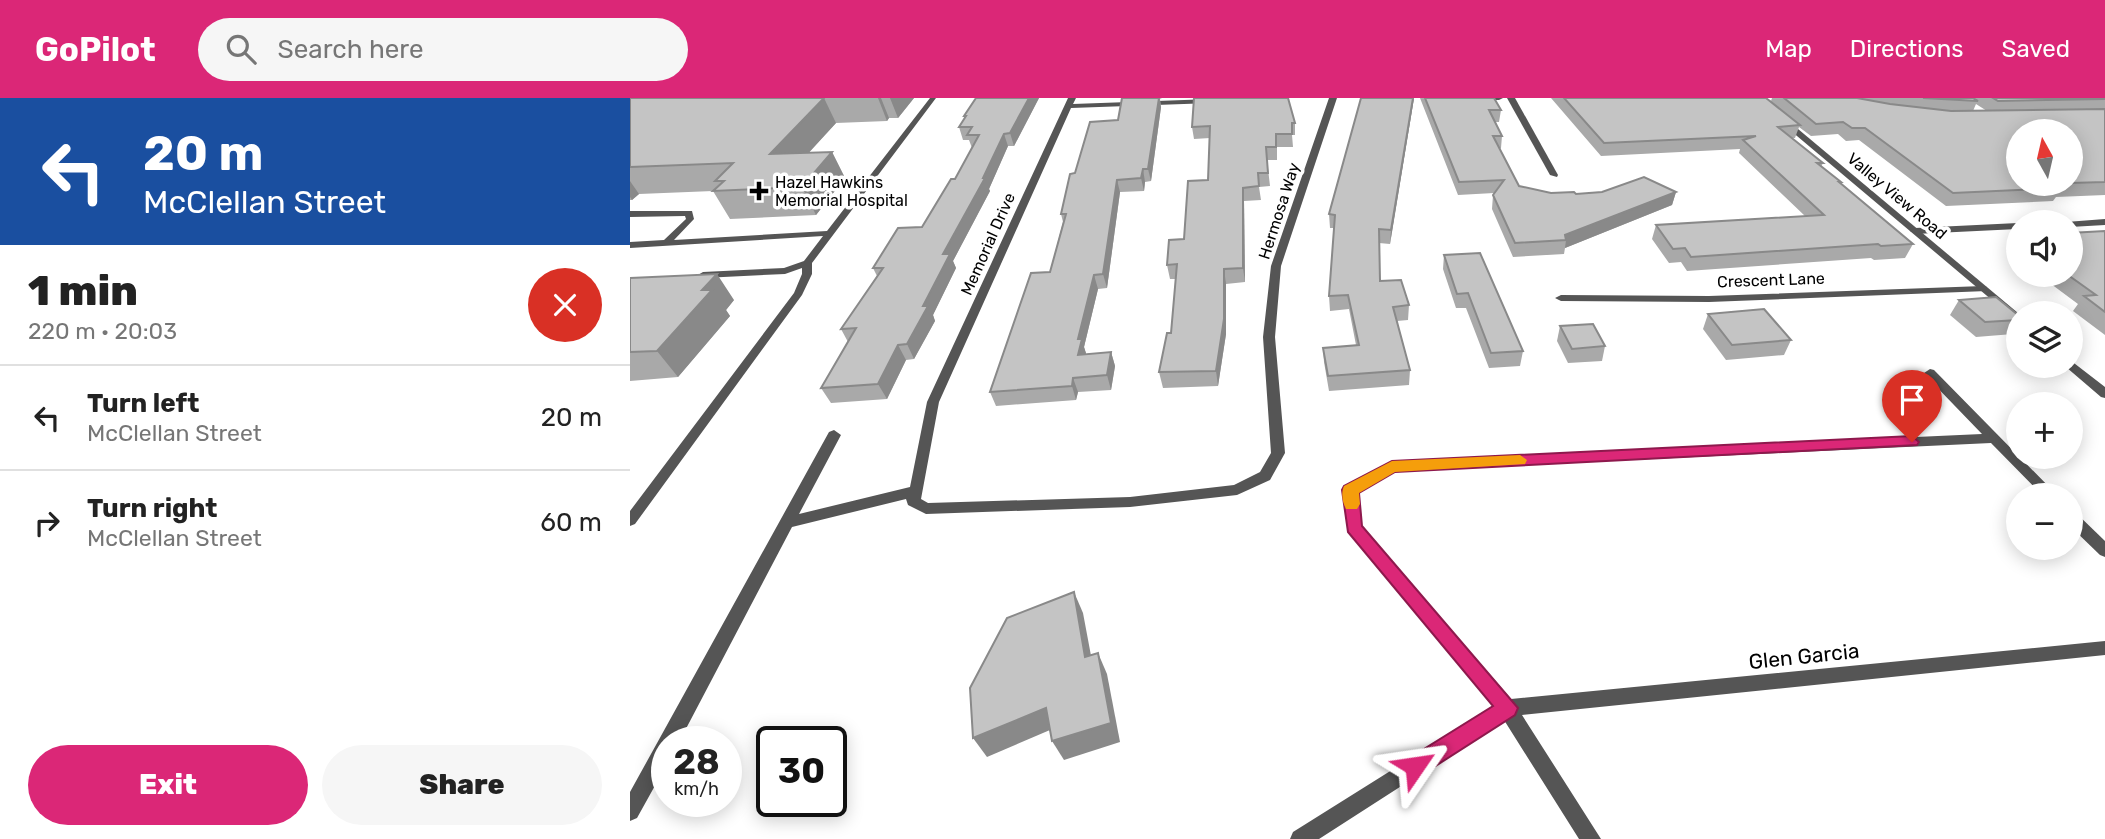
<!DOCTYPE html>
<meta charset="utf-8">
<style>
body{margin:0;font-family:Rubik,sans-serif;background:#f6f6f6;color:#222;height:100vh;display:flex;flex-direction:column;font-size:26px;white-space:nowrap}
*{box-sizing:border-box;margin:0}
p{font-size:23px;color:#767676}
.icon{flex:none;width:38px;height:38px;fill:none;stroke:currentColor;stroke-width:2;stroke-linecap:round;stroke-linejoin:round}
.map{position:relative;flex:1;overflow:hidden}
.panel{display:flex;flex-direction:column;background:#fff;width:630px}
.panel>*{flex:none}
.hud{background:#1a4fa0;color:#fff;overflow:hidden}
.needle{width:46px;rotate:352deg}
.controls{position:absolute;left:1376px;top:21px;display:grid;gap:14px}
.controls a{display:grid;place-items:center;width:77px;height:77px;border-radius:50%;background:#fff;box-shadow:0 4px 18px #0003;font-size:35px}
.speed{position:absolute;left:21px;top:628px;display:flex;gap:14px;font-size:35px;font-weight:700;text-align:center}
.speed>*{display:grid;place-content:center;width:91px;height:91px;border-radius:50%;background:#fff;box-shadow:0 4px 18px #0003;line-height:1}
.speed small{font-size:18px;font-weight:400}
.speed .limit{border:4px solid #111;border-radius:10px;background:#fff;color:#111}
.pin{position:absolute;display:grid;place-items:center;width:60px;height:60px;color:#fff;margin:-72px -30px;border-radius:50% 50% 50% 0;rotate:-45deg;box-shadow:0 0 7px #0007}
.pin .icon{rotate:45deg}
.me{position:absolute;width:77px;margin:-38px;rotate:58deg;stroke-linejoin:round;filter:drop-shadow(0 0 5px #0008)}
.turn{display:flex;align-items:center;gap:24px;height:147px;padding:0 28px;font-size:32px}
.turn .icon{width:91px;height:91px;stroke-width:2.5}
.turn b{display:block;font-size:49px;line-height:60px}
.round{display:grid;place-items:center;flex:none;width:74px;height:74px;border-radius:37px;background:#f6f6f6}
.headline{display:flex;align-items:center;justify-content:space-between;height:119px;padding:0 28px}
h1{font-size:42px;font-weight:800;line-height:52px}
.button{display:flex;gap:14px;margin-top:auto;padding:14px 28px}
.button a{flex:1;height:80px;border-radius:42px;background:#db2777;color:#fff;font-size:28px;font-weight:800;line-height:80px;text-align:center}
.button a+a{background:#f6f6f6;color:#222}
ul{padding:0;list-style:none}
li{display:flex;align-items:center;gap:21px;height:105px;padding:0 28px;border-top:2px solid #e0e0e0}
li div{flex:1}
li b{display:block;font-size:26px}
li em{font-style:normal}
header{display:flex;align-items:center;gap:42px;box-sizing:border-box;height:98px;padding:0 35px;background:#db2777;color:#fff}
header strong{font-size:33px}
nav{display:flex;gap:38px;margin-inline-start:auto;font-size:24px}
.search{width:490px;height:63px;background:#f6f6f6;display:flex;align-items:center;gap:18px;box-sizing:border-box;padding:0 24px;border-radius:38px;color:#767676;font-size:26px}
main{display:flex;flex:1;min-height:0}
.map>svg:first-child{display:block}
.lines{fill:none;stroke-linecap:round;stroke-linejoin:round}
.service{fill:#555;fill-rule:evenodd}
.minor{fill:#555;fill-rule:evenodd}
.tertiary{fill:#555;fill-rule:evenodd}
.wall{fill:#a9a9a9;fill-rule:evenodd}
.shaded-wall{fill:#898989}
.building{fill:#c4c4c4;stroke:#898989;stroke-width:2}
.route{fill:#db2777;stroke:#8e194d;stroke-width:2}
.slow{fill:#f59e0b}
.poi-dot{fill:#000;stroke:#fff;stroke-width:2.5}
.labels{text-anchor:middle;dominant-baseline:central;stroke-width:7;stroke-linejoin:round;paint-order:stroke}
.far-poi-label{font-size:16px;fill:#000;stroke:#fff;text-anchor:start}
.far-street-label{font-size:16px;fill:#000;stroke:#fff}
.near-street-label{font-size:21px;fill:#000;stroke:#fff}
</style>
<header>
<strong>GoPilot</strong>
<div class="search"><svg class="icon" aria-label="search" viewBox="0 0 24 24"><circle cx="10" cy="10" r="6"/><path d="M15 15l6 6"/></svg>Search here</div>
<nav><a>Map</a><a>Directions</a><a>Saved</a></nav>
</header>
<main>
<section class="panel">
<div class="hud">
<div class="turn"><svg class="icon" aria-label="left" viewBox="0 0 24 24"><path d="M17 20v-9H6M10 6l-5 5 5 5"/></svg><div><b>20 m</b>McClellan Street</div></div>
</div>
<div class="headline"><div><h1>1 min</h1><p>220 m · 20:03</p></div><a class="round" style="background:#d93025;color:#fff"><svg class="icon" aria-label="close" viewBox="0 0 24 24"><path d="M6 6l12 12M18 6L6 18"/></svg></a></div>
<ul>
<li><svg class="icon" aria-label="left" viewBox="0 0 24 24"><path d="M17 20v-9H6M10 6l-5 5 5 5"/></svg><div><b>Turn left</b><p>McClellan Street</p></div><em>20 m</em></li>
<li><svg class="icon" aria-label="right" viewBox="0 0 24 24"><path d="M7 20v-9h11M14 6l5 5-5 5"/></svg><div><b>Turn right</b><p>McClellan Street</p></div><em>60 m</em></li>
</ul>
<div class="button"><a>Exit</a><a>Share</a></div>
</section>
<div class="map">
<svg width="1475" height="741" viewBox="0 0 1475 741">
<rect width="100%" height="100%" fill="#fff"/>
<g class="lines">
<!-- service -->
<path class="service" d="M300,0H306L182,165V176L172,197L5,426L0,428V413L164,195L172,176V170L155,176L73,180L68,177L73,174L154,170L174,163L193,138L0,150V144L34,142L56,121L55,118L0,119V113H62L64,121L44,142L197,133Z"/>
<!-- minor -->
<g class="minor">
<path d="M438,0H446L443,6L582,1L586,3L582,5L441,10L309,304L291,401L298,405L500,399L604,387L630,374L641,355L633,239L641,168L699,0H707L651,168L645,239L655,355L640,382L607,397L500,409L296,416L278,407L276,401L162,429L49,644H37V666L7,720L0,723V694L199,334L204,332L211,337L169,416L280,389L297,304Z"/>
<path d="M833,0H873L869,2H837Z"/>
<path d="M877,0H885L928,77L927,79L920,77Z"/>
<path d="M1475,121V127L1440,129V124H1436Z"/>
<path d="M1388,125V131L1285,136L1280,133L1285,130Z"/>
<path d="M1353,188L1357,189V193L1079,204L931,203L925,200L931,197L1079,198Z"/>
<path d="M1300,271L1304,272L1427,397H1412L1361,345L765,373L727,394L731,428L881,601L1475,543V557L892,617L971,741H949L874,622L689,741H660L663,734L864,608L719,434L713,392L715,388L762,363L1352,336L1296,278L1294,275Z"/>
<path d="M1440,413L1445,414L1475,443V459L1470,457L1440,428Z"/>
</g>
<!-- tertiary -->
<g class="tertiary">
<path d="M1122,0H1131L1388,215V224Z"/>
<path d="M1440,262L1475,289V300L1471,299L1436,269L1440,268Z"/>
</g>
</g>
<!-- wall -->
<g class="wall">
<path d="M0,0H284L268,20H259L257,23L206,25L179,54H202L215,80L186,117L100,121L83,93L9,96L2,102H0Z"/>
<path d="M346,0H409L384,48H378L359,91L360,93L323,163L326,170L303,217L305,223L284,261L276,262L257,301L201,305L191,290L218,244L211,231L247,178L243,170L292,129L325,81L342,50L339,42H333L329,29L335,21L334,18Z"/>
<path d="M492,0H532L530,1L531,9L521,83L515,84L514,93L490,94L477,190L468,191L454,249L456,256L481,254L485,268L481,292L448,294L446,302L366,308L360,294L420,174L433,124L431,116L445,75L488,22Z"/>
<path d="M731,0H784L760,146L749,145L750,183L779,207L778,222L767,223L780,272L779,287L699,293L694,264L693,250L726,247L719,211L700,213L699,198L704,130H700L699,116Z"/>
<path d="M790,0H864L871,12L869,24H865L872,38L871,50L870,51L889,88L921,95L946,96L1046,94L1042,107L935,150L934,156L883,159L862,111L863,97L864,95L828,97Z"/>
<path d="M921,0H1136L1141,3L1142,0H1475V97L1426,99L1423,103L1316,108L1229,42L1216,43L1208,36L1181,38L1169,29L1165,40H1161L1193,65L1191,69L1211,84L1210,86L1283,146L1275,160L1244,162L1241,160L1057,173L1051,164L1039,165L1022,141L1026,127L1175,118L1109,55L1110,51L971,58ZM1346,6L1357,13H1343Z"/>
<path d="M665,25V37H662L663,49H647V62H637L640,88L629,89L631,102L614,103L615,184L596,186V236L588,288L533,290L529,274L541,235L546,181H540L537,167L554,141L578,82L580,40L564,41L562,29Z"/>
<path d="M1475,133V237L1443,213L1448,206L1409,177H1440Z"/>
<path d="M1385,138H1388V161L1376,152Z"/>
<path d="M814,157L893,253L890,268L859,270L836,210H826L813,171Z"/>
<path d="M0,180L104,202L96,212L100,218L48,279L0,283Z"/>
<path d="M1329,202L1388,217V230L1383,236L1346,239L1320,217Z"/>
<path d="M1078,216L1161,242L1154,257L1096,262L1073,231Z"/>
<path d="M930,228L975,248L972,263L938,265L927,243Z"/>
</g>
<!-- shaded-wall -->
<g class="shaded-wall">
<path d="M194,0L206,25L154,82L140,56Z"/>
<path d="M248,0H251L259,20L257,23Z"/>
<path d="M260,0H284L268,20Z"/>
<path d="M399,0H409L384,48L380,35Z"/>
<path d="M529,0L531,9L521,83L518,71Z"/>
<path d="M783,0H784L760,146L761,132Z"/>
<path d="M374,36L378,48L359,91L360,93L323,163L326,170L303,217L305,223L284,261L277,246L313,156L353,80Z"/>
<path d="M202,54L215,80L186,117L172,89Z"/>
<path d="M513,71L515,84L514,93L511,80Z"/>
<path d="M487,82L490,94L477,190L473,176Z"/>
<path d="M0,83L9,96L2,102L0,99Z"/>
<path d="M613,90L614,103L615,184L613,170Z"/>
<path d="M1046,94L1042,107L935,150L936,142L935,137Z"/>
<path d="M594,171L596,186V236L588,288L586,273Z"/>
<path d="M87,176L104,202L96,212L100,218L48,279L27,253L72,192Z"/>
<path d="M464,177L468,191L454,249L456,255L453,271L448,257V241Z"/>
<path d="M268,247L276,262L257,301L248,286Z"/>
<path d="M481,254L485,268L481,292L477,277Z"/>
<path d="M443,280L448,294L446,302L442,288Z"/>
<path d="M444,494L453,515L465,579L455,559Z"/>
<path d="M468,555L477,576L490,644L434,662L422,643Z"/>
<path d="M416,610L427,629L357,659L343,640Z"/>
</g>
<!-- building -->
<g class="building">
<path d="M0,0H194L140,56L202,54L172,89L83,93L94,83H85L103,65L0,69Z"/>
<path d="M346,0H399L380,35L374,36L353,80H355L313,156H320L293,208H298L277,246L268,247L248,286L191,290L226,230L211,231L253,170H243L268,130L292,129L321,81H325L349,37H337L342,29H329L336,18H334Z"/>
<path d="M492,0H529L518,71H513L511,80L487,82L473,176L464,177L448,241H452L448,257L481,254L477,277L443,280L442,288L360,294L401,175L420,174L436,116H431L440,76L445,75L460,24L488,22Z"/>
<path d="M564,0H658L665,25H662V36H646V49H636L638,75H628L629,88L613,90V170L594,171V221L586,273L529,274L537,235H541L547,166L537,167L539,142L554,141L558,83L578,82L580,28L562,29Z"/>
<path d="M731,0H783L761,132L749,131L750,183L771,182L779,207L763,209L780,272L698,278L693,250L729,247L718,197L699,198L705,117L699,116Z"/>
<path d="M795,0H864L871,12H859L872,38H863L889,88L921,95L944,94L946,96L972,94L1014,79L1046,94L935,137L936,142L885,145L863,97L874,82L829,84Z"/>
<path d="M934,0H1136L1170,27L1148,29L1193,65H1187L1211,84H1209L1283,146L1251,148L1248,146L1061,159L1055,150L1043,151L1026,127L1194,117L1113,42L1126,38L974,45Z"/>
<path d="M1154,0H1227L1260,6L1321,13L1475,11V84L1440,85V33H1388V86H1426L1432,90L1323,95L1235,30H1222L1213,24L1186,26Z"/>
<path d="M1293,0H1343L1348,3Z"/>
<path d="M1363,0H1475V1L1368,3Z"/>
<path d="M1475,133V214L1454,198L1466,197L1438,177H1440V135Z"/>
<path d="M850,155L893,253L861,255L838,195L827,196L814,157Z"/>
<path d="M87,176L72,192H82L27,253L0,254V180Z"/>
<path d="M1366,199L1388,217V222L1355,224L1329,202Z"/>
<path d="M1134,211L1161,242L1102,247L1078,216Z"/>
<path d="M963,226L975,248L942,251L930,228Z"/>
<path d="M444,494L455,559L468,555L481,625L422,643L416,610L343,640L340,590L377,520Z"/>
</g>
<!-- route -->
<path class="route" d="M1282,338L1289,344L1287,347L765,374L729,395L732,428L888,610L885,617L793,676L785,679L778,676L774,668L778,661L863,608L718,434L712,392L714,388L762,363Z"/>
<!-- slow -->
<path class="slow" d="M890,357L897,362L895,366L765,374L729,395L730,406L727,411H716C712,404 711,394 714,388L762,363Z"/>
<!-- markers -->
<path class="poi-dot" d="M125.5 82.5h7v7h7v7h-7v7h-7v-7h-7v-7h7z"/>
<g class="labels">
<!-- far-poi labels -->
<g class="far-poi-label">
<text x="145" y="84">Hazel Hawkins<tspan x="145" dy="18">Memorial Hospital</tspan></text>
</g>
<!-- far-street labels -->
<g class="far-street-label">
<text transform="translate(1267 98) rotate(40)">Valley View Road</text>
<text transform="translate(649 113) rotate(-72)">Hermosa Way</text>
<text transform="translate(358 146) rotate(-66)">Memorial Drive</text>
<text transform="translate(1141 182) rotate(-2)">Crescent Lane</text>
</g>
<!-- near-street labels -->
<g class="near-street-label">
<text transform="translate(1174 558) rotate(-6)">Glen Garcia</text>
</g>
</g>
</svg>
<div class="controls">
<a><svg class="needle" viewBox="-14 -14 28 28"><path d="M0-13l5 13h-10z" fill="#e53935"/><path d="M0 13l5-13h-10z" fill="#767676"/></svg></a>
<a><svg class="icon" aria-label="sound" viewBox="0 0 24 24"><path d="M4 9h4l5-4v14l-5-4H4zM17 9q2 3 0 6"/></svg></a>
<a><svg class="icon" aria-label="layers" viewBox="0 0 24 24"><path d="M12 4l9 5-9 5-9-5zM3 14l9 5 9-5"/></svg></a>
<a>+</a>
<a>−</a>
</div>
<div class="speed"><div>28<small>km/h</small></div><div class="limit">30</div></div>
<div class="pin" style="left:1282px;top:344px;background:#d93025"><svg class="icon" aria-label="arrive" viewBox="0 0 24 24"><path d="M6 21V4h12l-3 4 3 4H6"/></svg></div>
<svg class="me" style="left:785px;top:668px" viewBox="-20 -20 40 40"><path d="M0-17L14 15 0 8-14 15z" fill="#db2777" stroke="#fff" stroke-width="4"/></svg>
</div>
</main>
